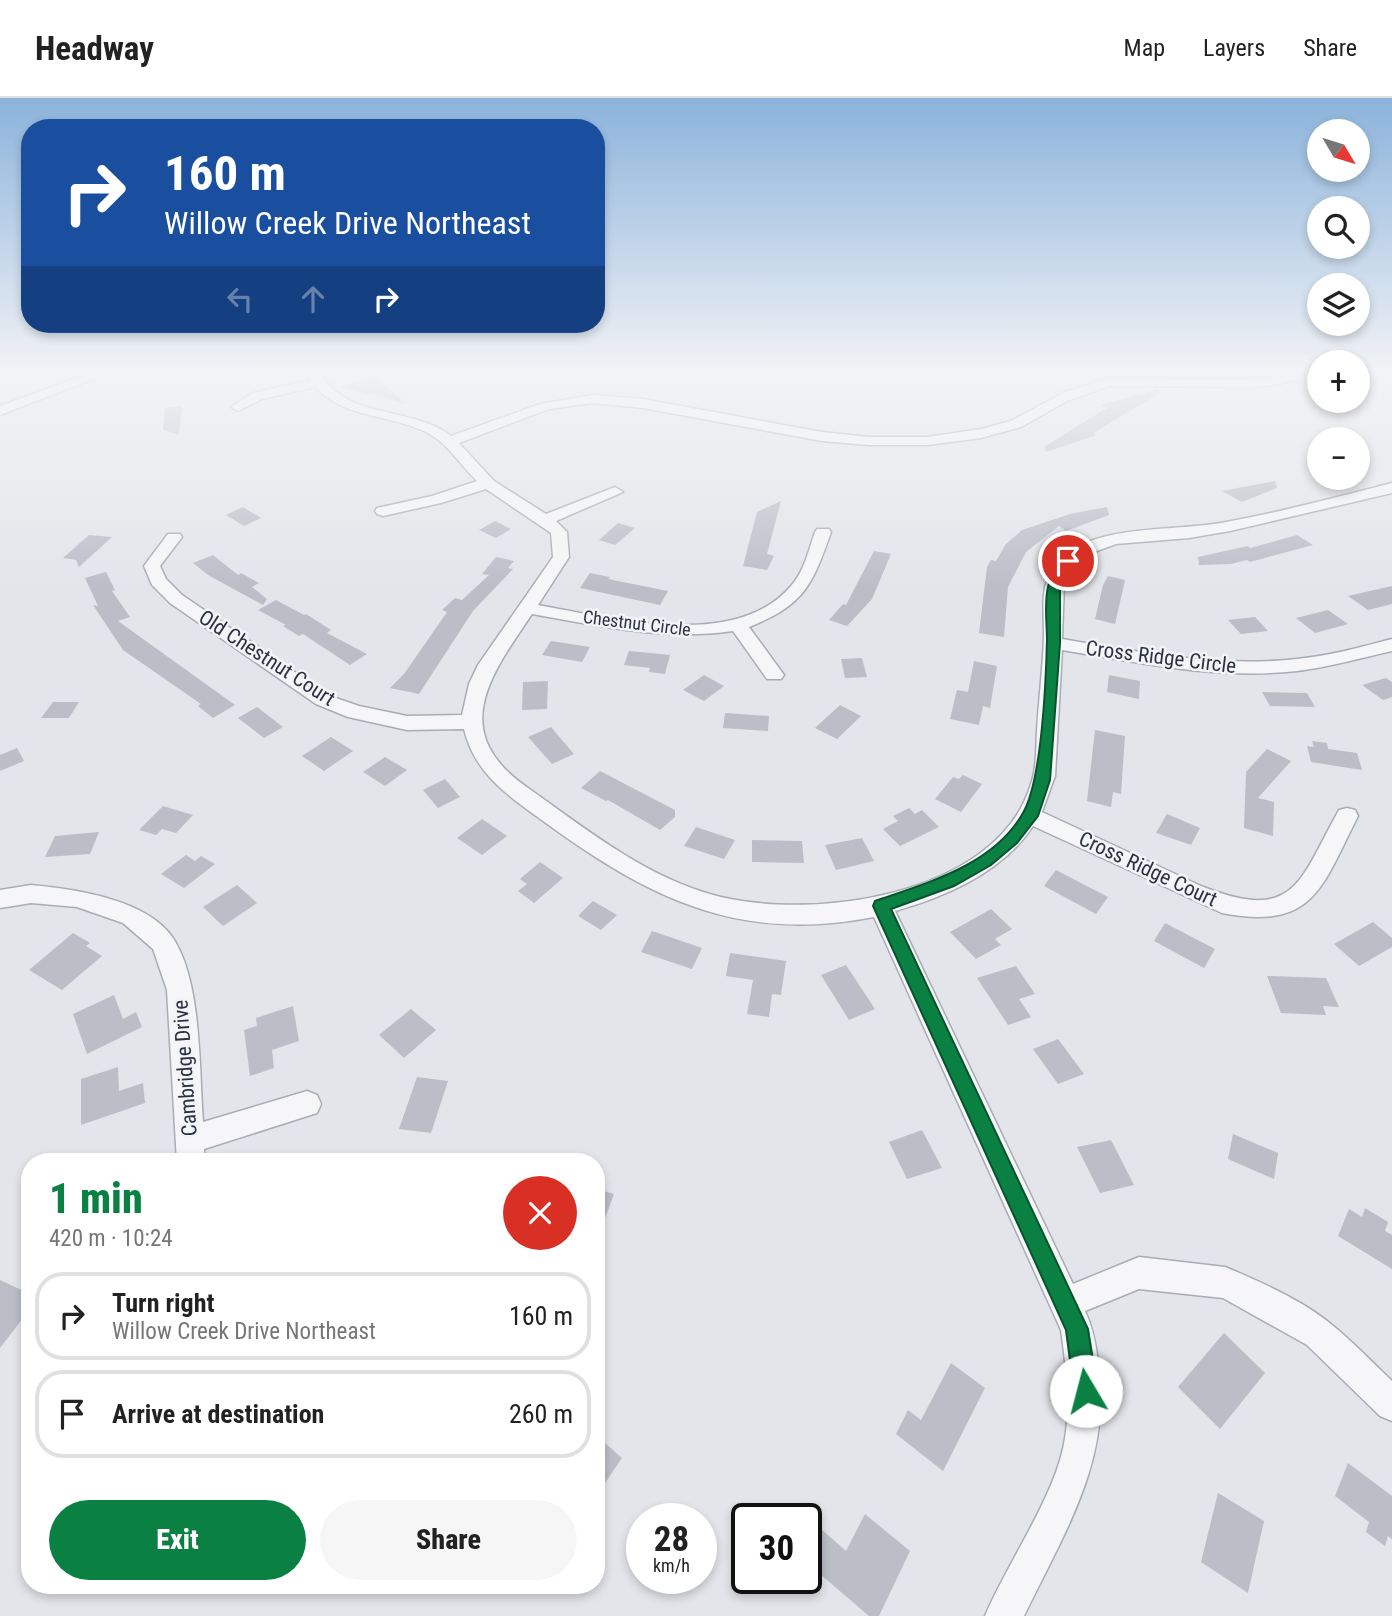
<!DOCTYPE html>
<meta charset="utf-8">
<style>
body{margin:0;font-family:"Roboto Condensed",sans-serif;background:#f6f6f6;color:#222;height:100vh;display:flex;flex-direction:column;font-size:26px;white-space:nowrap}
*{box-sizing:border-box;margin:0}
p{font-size:23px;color:#767676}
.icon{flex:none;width:38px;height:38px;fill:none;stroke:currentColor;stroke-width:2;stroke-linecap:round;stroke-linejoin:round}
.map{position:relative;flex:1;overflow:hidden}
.sheet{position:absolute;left:21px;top:1055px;width:584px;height:441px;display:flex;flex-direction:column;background:#fff;border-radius:28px;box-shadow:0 4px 10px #0003}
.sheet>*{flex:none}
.banner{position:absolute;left:21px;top:21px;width:584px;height:214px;border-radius:28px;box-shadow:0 4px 10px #0003;background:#1a4fa0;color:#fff;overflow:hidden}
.needle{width:46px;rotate:128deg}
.tools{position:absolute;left:1307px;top:21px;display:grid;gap:14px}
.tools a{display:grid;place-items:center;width:63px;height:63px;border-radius:50%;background:#fff;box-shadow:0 4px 10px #0003;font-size:35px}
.speed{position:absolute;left:626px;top:1405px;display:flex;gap:14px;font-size:35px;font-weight:700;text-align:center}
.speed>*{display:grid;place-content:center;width:91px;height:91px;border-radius:50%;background:#fff;box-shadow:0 4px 10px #0003;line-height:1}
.speed small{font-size:18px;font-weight:400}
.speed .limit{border:4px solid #111;border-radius:10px;background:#fff;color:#111}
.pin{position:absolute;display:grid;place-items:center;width:60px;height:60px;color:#fff;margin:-30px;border:4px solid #fff;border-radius:50%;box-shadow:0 2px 7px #0007}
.me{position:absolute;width:77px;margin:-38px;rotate:352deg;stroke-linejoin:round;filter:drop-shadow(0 0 5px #0008)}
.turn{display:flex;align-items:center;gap:24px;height:147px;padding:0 28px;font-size:32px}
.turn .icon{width:91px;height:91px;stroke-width:2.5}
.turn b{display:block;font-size:49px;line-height:60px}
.lanes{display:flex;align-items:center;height:66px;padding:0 28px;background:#0003;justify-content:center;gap:35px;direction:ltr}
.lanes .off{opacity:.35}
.round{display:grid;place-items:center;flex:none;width:74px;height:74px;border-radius:37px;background:#f6f6f6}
.head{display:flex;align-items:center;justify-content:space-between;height:119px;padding:0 28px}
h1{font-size:42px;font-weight:800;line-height:52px;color:#0b8043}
.cta{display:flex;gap:14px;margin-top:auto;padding:14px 28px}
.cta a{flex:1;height:80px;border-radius:42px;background:#0b8043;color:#fff;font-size:28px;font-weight:800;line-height:80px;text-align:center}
.cta a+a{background:#f6f6f6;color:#222}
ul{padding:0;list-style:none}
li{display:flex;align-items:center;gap:21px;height:88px;margin:0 14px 10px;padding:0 14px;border:4px solid #e0e0e0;border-radius:28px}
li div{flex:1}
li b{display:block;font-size:26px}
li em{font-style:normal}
header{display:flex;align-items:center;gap:42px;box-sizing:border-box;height:98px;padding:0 35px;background:#fff;border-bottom:2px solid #e0e0e0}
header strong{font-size:33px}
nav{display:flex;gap:38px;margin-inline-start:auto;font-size:24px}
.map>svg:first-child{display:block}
.building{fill:#bbbec7}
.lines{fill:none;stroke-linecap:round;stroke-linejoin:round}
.minor-casing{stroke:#a8acb4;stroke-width:3}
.minor{fill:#f6f6f9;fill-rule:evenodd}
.route{fill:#0b8043;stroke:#07532c;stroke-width:2}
.labels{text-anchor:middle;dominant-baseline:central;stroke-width:5;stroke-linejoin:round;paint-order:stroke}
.far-street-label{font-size:18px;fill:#2c3241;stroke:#f3f4f8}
.street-label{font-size:21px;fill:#2c3241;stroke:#f3f4f8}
</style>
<header>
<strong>Headway</strong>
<nav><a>Map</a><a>Layers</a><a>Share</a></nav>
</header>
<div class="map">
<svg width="1392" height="1518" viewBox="0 0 1392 1518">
<rect width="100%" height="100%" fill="#e3e5ea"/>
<!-- building -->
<g class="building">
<path d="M375,279L406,306L341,289Z"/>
<path d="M1158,291L1160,295L1093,335L1097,337L1046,354L1044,349L1107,310L1101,307Z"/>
<path d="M182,308L179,337L163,332L165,310Z"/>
<path d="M1275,383L1277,390L1242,404L1222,393Z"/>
<path d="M781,403L767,456L774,458L767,472L743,468L757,414Z"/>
<path d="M243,409L261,420L244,428L226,417Z"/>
<path d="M1107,409L1109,417L1066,433L1059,428L1026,454L1008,489L1004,539L979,535L987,469L991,462L996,463L1006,446L1022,432L1070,416Z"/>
<path d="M495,423L511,431L496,440L479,432Z"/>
<path d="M618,425L635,430L615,447L599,442Z"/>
<path d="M89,437L112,439L79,469L76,462L63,460Z"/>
<path d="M1297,437L1313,447L1250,464L1247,462L1231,466L1199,467L1198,459L1248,448L1250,450Z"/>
<path d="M874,453L891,456L872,501L847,528L829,522L843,506L846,507Z"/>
<path d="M213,457L238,477L241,475L259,485L252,489L267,501L263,507L208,477L193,465Z"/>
<path d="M496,459L514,463L508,470L513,471L473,513L419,596L390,590L404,576L447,514L442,512L455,500L462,502L489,477L482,476Z"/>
<path d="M106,474L115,492L112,493L130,519L118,523L235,607L213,620L198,608L201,606L123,552L93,507L98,508L85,480Z"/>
<path d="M590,475L610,479L608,481L668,493L660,507L580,490Z"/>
<path d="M1108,478L1125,482L1115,526L1095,521L1103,487Z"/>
<path d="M1392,488V506L1368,512L1348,498Z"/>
<path d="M276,502L304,517L306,516L331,532L327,535L367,556L350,567L303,536L299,538L283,528L286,527L258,512Z"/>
<path d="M1328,512L1348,526L1315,535L1296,520Z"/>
<path d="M1255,519L1268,533L1241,536L1228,522Z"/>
<path d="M551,543L590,549L582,564L542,557Z"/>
<path d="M629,553L670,557L665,576L649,574L650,570L624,567Z"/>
<path d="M862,560L867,579L845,580L841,561Z"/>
<path d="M974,563L997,568L990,610L983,608L979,627L950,621L957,592L968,594Z"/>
<path d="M704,577L724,588L704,603L683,592Z"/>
<path d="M1109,577L1140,583L1139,601L1107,594Z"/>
<path d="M1386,580L1392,584V599L1383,602L1362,587Z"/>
<path d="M548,583L547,611L522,612L523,584Z"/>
<path d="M1262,594L1307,595L1315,609L1270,608Z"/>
<path d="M53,604H79L69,620H41Z"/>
<path d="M840,607L861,618L837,641L815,630Z"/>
<path d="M257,609L283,629L264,640L238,620Z"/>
<path d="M725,615L769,618L768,633L723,630Z"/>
<path d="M551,629L574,656L552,666L528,639Z"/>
<path d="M1095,632L1125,638L1121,696L1113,694L1111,709L1087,703Z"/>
<path d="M331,639L353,653L324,673L302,658Z"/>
<path d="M1312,643L1327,645L1328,651L1357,655L1362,672L1311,664L1307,648L1314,649Z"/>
<path d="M17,650L24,663L0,673V657Z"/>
<path d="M1267,651L1291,663L1258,700L1274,704L1273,738L1244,730L1246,674Z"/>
<path d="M385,659L407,672L385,688L363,674Z"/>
<path d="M600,673L675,712V719L660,732L608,702L606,703L581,690Z"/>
<path d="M963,677L982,686L961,714L935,701L953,679L959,681Z"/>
<path d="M445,681L460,699L438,710L423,692Z"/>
<path d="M163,708L193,717L176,735L162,731L156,737L139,732Z"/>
<path d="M909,710L915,716L922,712L939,729L900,748L883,731L898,723L893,718Z"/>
<path d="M1167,716L1200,730L1191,747L1156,735Z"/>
<path d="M482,721L507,738L482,757L457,740Z"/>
<path d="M696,729L735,742L724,761L684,748Z"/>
<path d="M99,734L90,756L45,759L55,738Z"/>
<path d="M862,740L874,763L836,772L825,747Z"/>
<path d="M752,742L802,743L804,765L752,764Z"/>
<path d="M186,757L195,763L201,758L215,766L184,790L161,776Z"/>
<path d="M540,764L563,780L534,805L518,793L527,786L520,781Z"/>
<path d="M1056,772L1108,799L1096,816L1044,788Z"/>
<path d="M237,787L257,805L223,828L203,809Z"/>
<path d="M593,803L617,817L601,832L578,818Z"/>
<path d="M991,811L1012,831L995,841L1001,847L976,861L950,834Z"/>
<path d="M1373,824L1392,840V849L1359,868L1334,846Z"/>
<path d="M1165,825L1215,851L1204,870L1154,843Z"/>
<path d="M652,833L702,850L692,871L641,854Z"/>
<path d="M73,835L90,845L86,848L102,858L62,892L29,872Z"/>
<path d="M730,855L786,863L781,897L772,896L769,919L747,916L753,882L726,878Z"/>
<path d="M846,867L875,911L849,922L821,877Z"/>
<path d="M1016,868L1035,896L1019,901L1031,919L1008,927L977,880Z"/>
<path d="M1267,878L1326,880L1339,909L1323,908L1326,917L1281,915Z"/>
<path d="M114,897L123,921L136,914L142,929L87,956L73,916Z"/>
<path d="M293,908L299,943L272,952L274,970L250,978L244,932L257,928L256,920Z"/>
<path d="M411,911L436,932L404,960L379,937Z"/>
<path d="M1058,941L1084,976L1058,986L1033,951Z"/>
<path d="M118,969L119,993L143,985L145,1005L81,1027V981Z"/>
<path d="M417,979L448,983L431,1035L399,1031Z"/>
<path d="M922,1032L942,1070L907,1081L889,1044Z"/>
<path d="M1233,1036L1278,1055L1274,1081L1228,1061Z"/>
<path d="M1111,1042L1134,1087L1100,1095L1077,1049Z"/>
<path d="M597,1091L614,1096L598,1139H597Z"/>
<path d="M1365,1110L1388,1124L1385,1133L1392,1137V1171L1338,1138L1349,1111L1362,1119Z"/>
<path d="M0,1182L30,1196V1211L0,1250Z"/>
<path d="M1224,1235L1265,1275L1220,1331L1178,1289Z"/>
<path d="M951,1265L985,1290L943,1373L896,1336L908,1312L921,1322Z"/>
<path d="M597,1338L622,1360L597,1397Z"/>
<path d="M1348,1365L1392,1398V1441L1388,1438L1385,1448L1366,1434L1369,1424L1335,1398Z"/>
<path d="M1218,1395L1264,1423L1248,1495L1201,1464Z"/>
<path d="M865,1416L910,1453L879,1518H869L807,1465V1458L821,1431L846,1453Z"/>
</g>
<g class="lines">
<!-- minor casing -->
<g class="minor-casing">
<g id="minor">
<path d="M87,276H106L0,317V308Z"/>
<path d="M308,276H321C347,322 413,308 451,338L540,306L593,297L643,301L822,334L869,339H927L981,331L1011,323L1065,294L1109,280L1232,282L1310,276L1280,286L1256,289L1109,288L1067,303L1021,329L981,340L927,347H869L822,343L643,310L593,305L549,311L459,345L494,383L546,416L610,391L615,389L623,394L556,423L567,434L569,459L538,507C611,520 736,553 791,488C804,474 809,451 815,434L817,431H829L831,434C812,488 804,507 749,529L784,577L781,581H767L733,533C665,543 599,528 532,516C490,578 447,634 528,690C583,729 638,773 703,794C801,826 997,801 1031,686C1037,669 1036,650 1037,632C1039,600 1043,569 1044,537C1044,521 1042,505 1045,489C1048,479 1054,468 1062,460C1098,425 1178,434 1226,424C1282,414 1337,399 1392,385V395L1230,433L1189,440L1116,446L1089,456L1072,468L1064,485L1062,541C1140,554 1218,570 1297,561C1329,558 1361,549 1392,541V553C1361,560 1329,569 1297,573C1218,582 1140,565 1062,552L1055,678L1042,714L1201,788C1296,826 1299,783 1339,712L1347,710L1355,712L1358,718C1322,788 1315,833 1222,815L1033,728C1003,774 945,799 895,813L1073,1186L1139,1159L1225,1169C1259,1183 1304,1203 1332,1227C1353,1244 1372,1264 1392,1283V1323L1380,1318L1307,1247L1223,1200L1139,1191L1085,1213C1093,1230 1096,1246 1098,1265C1113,1360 1064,1435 1024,1518H985C1007,1465 1057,1396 1065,1340C1071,1303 1066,1269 1061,1232L874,819C740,845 652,802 546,725C510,699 475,677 464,631L407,632L348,619L316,606L170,505L152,487L144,468L168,436H180L182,439L160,468L166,481L182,497L330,598L359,608L407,618L462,617L469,586L478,567L553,459L551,435L486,391L441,405L383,418L377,416L375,413L377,410L432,398L477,383C460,367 448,345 426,334C389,316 345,321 315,289L262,301L238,313L231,309L253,295L311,282Z"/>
<path d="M31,787C74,791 147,801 173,840C202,884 199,972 203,1024L307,993L317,997L321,1006L317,1015L204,1051L205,1064H177L167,892L153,851L123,825L77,809L31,805L0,810V792Z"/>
</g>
</g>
<!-- minor -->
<use href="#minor" class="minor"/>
</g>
<!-- sky -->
<linearGradient id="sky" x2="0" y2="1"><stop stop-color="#8bb3db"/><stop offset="0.56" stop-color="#f2f3f6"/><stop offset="1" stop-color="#f2f3f6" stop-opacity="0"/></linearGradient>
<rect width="1392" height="489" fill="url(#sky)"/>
<!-- route -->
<path class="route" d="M1068,459L1074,463L1064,475L1060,490V545L1050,682L1038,718L1017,745L991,767L954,788L891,811L1088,1231L1098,1293L1094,1302L1086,1305L1078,1302L1074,1293L1066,1232L873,808L875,803C927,785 994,767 1023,715C1042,682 1046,583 1047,542C1047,525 1044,505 1048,489C1050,478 1058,463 1068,459Z"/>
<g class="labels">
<!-- far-street labels -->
<g class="far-street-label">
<text transform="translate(637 525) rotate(7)">Chestnut Circle</text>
</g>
<!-- street labels -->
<g class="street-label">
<text transform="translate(1161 559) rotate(7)">Cross Ridge Circle</text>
<text transform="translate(267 560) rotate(33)">Old Chestnut Court</text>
<text transform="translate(1148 771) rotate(25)">Cross Ridge Court</text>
<text transform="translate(185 970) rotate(-94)">Cambridge Drive</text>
</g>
</g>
</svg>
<div class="tools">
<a><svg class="needle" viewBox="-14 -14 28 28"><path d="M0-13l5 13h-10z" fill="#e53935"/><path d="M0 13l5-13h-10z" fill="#767676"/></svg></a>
<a><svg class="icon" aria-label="search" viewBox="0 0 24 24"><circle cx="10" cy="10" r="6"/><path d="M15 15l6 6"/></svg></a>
<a><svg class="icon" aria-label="layers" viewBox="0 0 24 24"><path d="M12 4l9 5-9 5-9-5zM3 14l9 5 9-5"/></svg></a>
<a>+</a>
<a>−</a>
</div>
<div class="speed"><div>28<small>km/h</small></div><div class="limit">30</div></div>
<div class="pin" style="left:1068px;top:463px;background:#d93025"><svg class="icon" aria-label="arrive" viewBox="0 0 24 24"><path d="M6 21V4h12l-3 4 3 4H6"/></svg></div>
<svg class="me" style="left:1086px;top:1293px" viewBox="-20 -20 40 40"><circle r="19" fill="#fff"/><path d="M0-13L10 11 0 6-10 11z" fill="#0b8043"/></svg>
<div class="banner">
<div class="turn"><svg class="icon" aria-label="right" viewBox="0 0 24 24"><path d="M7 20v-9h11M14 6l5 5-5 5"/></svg><div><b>160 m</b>Willow Creek Drive Northeast</div></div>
<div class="lanes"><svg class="icon off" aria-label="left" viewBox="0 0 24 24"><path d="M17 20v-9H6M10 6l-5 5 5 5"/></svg><svg class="icon off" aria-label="ahead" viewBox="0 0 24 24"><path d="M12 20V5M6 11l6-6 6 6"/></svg><svg class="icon" aria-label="right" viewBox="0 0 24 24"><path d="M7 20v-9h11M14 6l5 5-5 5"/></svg></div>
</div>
<section class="sheet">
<div class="head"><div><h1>1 min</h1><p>420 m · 10:24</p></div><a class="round" style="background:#d93025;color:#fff"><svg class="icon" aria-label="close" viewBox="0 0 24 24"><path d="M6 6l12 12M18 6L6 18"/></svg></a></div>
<ul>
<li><svg class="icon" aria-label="right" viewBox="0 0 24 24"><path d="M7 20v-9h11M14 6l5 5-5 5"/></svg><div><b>Turn right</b><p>Willow Creek Drive Northeast</p></div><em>160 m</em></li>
<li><svg class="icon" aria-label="arrive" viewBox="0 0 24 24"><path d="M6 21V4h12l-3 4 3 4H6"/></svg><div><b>Arrive at destination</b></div><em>260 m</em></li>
</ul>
<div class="cta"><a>Exit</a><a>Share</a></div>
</section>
</div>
